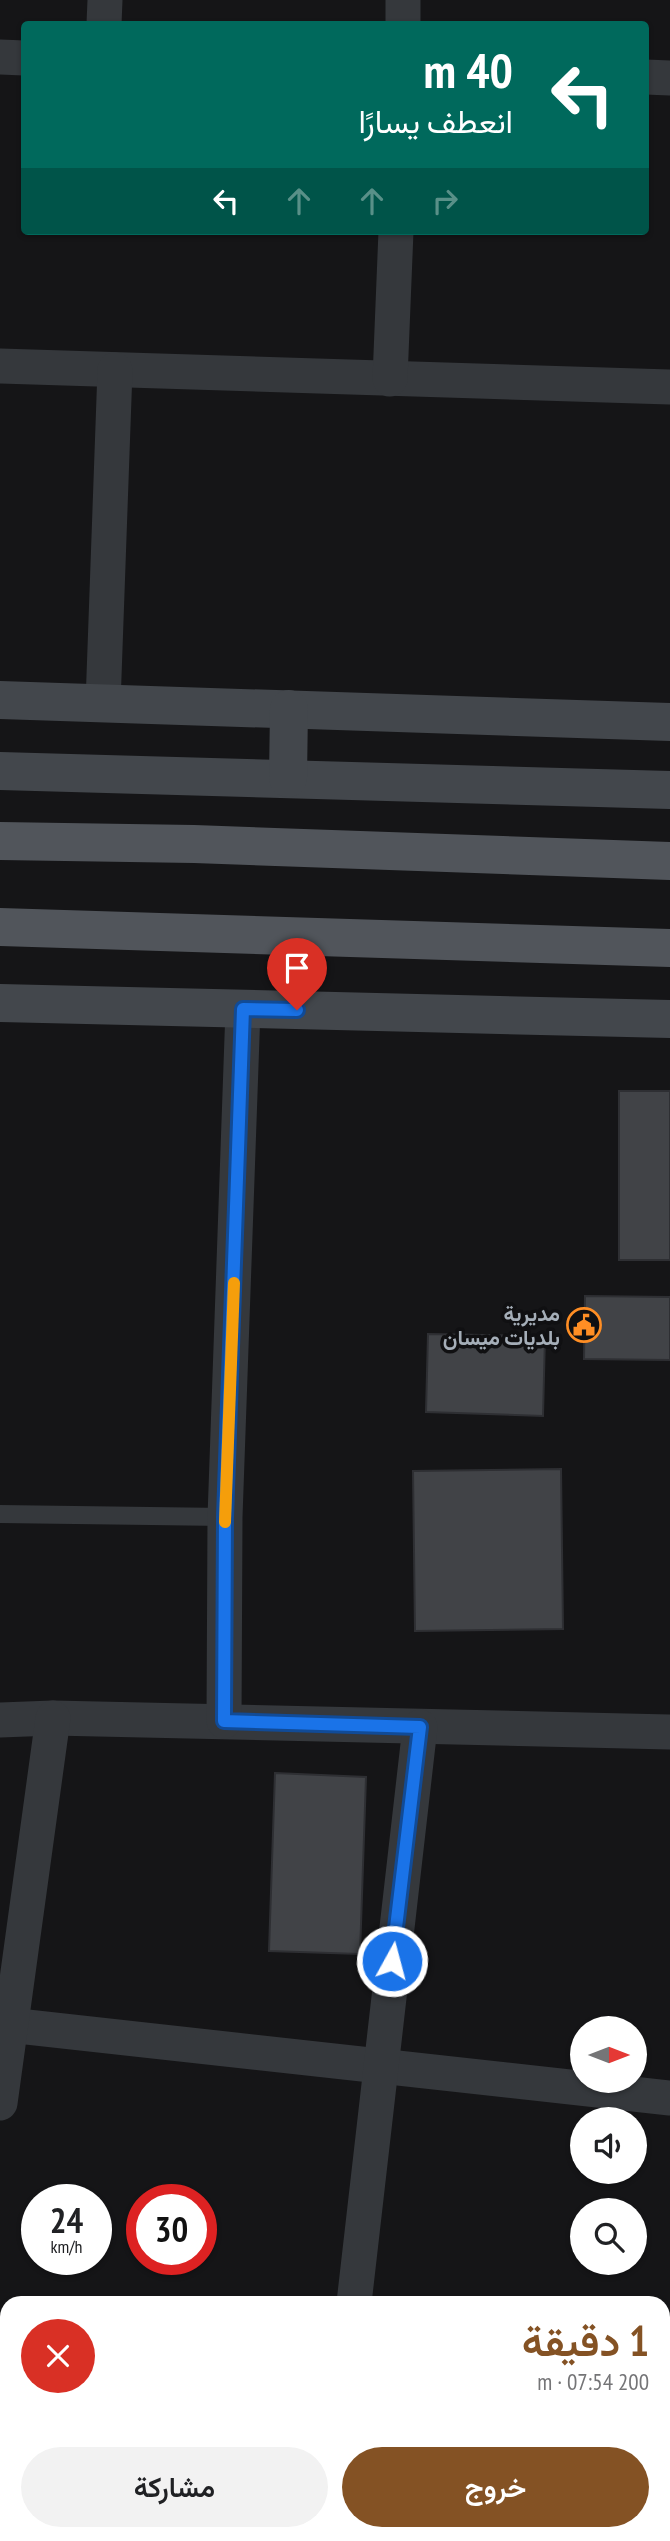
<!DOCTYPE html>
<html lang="ar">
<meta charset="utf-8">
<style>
body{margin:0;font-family:"PT Sans Narrow",Vazirmatn,sans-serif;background:#f2f2f2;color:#202124;direction:rtl;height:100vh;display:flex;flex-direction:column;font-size:26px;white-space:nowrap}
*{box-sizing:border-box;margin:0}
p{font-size:23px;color:#757577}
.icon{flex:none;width:38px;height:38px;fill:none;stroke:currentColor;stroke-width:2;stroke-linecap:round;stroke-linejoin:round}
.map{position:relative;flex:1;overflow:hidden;direction:ltr}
.details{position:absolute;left:0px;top:2296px;width:670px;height:245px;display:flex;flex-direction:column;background:#fff;border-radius:21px 21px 0 0;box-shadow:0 2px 5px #0004;direction:rtl}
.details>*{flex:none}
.hud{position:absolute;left:21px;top:21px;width:628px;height:214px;border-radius:7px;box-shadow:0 2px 5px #0004;direction:rtl;background:#00695c;color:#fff;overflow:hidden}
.needle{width:46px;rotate:90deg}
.buttons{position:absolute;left:570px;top:2016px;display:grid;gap:14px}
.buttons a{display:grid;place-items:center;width:77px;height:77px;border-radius:50%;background:#fff;box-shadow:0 2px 5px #0004;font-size:35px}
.speed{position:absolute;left:21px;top:2184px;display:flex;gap:14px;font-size:35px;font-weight:700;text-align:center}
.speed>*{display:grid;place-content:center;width:91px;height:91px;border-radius:50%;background:#fff;box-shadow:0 2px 5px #0004;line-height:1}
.speed small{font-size:18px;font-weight:400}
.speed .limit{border:10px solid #d22;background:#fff;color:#111}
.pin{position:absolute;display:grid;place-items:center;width:60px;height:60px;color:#fff;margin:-72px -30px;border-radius:50% 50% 50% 0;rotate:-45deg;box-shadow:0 0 7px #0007}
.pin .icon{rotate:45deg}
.me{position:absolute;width:77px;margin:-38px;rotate:7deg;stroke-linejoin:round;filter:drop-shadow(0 0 5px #0008)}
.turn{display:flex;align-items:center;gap:24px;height:147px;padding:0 21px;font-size:32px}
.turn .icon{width:91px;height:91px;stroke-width:2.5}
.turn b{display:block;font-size:49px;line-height:60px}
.lanes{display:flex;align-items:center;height:66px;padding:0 21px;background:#0003;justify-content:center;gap:35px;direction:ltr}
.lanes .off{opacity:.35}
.round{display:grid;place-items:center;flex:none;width:74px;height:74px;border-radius:37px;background:#f2f2f2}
.headline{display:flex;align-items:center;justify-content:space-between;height:119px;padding:0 21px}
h1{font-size:42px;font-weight:600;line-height:52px;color:#845224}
.action{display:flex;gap:14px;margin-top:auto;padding:14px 21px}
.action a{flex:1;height:80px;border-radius:42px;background:#845224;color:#fff;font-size:28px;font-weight:600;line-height:80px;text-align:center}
.action a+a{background:#f2f2f2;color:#202124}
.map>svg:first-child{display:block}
.building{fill:#414347;stroke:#2e2f33;stroke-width:2}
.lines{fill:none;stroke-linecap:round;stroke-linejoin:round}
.lane{stroke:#35383c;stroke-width:18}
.street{stroke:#35383c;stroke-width:35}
.secondary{stroke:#43474c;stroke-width:38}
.primary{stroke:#51555b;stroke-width:38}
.route-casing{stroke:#114b97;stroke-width:18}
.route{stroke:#1a73e8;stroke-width:12}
.slow{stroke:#f59e0b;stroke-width:12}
.labels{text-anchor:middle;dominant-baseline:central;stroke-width:7;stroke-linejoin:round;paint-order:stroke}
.poi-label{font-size:21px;font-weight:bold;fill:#a5aeb8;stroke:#101012;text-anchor:end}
</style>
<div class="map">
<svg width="670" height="2541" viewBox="0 0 670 2541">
<rect width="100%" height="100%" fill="#151517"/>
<!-- building -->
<g class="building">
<rect x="619" y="1091" width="51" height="169"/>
<path d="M585,1296L670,1297V1360L584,1359Z"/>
<path d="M428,1334L545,1336L543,1416L426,1412Z"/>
<path d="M561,1469L563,1629L415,1631L413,1471Z"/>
<path d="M275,1773L366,1777L360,1954L269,1951Z"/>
</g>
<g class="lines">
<!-- lane -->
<path class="lane" d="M0,1514L225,1517"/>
<!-- street -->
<g class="street">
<path d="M104,24L105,0"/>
<path d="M403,24V0"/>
<path d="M0,57L24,58"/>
<path d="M646,77L670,78"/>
<path d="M0,366L670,387"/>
<path d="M390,379L396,231"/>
<path d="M103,704L115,370"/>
<path d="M0,1720L53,1718L670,1732"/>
<path d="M224,1721L225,1517L243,1009"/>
<path d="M9,2025L670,2098"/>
<path d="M0,2103L53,1718"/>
<path d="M354,2303L420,1727"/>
<path d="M663,2410L670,2411"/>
<path d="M326,2541L327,2534"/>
</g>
<!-- secondary -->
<g class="secondary">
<path d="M0,700L670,722"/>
<path d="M0,771L670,790"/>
<path d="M288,778L289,709"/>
<path d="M0,1003L670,1019"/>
</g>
<!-- primary -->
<g class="primary">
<path d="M0,841L194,844L670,861"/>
<path d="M0,927L670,948"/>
</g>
</g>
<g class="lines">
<!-- route casing -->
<g class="route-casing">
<path id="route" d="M297,1010L243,1009L225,1517L224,1721L420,1727L392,1961"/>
</g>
<!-- route -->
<use href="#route" class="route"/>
<!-- slow -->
<path class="slow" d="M225,1522L234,1283"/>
</g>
<!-- icons -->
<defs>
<g id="civic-ring" transform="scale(1.75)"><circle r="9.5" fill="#101012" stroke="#ff8e24" stroke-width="1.5"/><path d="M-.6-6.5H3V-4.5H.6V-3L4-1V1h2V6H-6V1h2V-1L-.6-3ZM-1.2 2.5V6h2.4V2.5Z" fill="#ff8e24"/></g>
</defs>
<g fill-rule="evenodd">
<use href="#civic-ring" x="584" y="1325"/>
</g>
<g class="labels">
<!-- poi labels -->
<g class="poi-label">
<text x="560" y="1313">مديرية<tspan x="560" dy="24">بلديات ميسان</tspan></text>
</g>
</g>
</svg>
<div class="buttons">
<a><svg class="needle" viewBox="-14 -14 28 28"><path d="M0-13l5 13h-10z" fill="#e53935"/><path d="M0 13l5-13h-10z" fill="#757577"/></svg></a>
<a><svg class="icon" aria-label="sound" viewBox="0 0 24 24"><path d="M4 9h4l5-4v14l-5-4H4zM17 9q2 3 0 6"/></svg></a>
<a><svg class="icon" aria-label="search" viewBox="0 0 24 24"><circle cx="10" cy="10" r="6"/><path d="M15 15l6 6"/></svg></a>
</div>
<div class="speed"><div>24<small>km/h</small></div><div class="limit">30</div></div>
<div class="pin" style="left:297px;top:1010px;background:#d93025"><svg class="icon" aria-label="arrive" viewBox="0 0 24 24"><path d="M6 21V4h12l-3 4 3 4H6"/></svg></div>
<svg class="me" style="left:392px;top:1961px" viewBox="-20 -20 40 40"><circle r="17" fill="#1a73e8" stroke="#fff" stroke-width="3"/><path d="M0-11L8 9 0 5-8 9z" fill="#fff"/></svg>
<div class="hud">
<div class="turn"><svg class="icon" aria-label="left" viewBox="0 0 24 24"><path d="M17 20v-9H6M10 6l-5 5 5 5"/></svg><div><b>40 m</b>انعطف يسارًا</div></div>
<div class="lanes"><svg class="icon" aria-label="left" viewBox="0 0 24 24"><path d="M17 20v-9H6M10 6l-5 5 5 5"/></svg><svg class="icon off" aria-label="ahead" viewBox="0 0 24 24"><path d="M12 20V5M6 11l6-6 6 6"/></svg><svg class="icon off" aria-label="ahead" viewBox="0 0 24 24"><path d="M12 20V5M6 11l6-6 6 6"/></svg><svg class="icon off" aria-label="right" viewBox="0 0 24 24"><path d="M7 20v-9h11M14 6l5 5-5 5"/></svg></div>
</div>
<section class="details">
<div class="headline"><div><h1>1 دقيقة</h1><p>200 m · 07:54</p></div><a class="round" style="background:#d93025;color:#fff"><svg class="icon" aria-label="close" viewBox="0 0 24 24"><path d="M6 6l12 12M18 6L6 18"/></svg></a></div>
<div class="action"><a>خروج</a><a>مشاركة</a></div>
</section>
</div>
